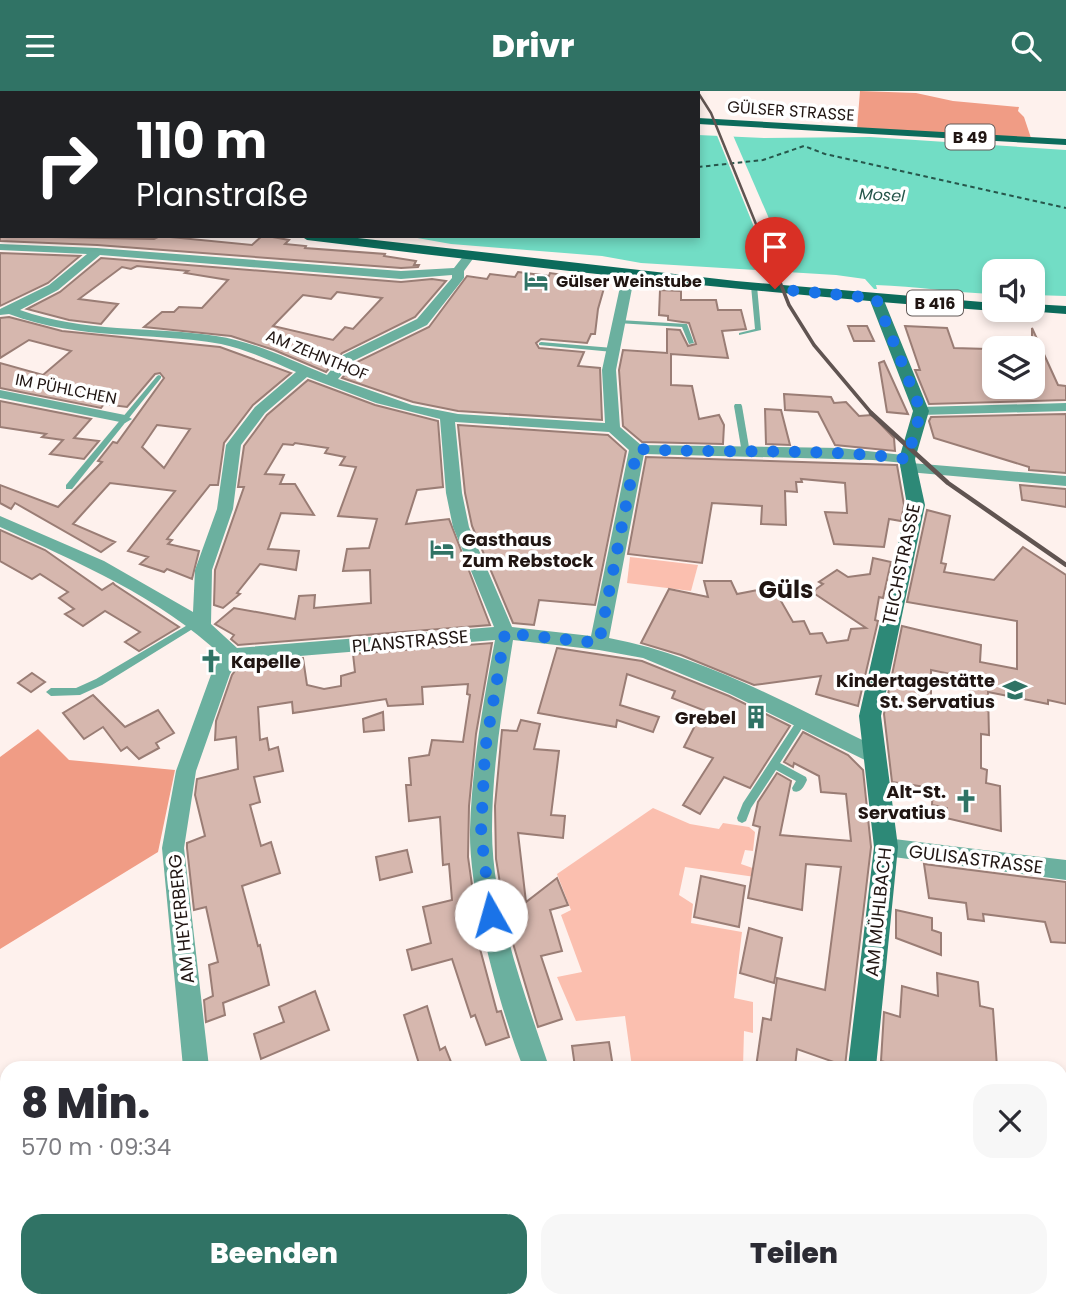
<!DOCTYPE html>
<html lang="de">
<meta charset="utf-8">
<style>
body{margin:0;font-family:Poppins,sans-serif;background:#f7f7f7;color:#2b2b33;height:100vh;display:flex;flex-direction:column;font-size:26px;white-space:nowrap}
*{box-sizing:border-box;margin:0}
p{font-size:23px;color:#7c7c81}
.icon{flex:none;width:38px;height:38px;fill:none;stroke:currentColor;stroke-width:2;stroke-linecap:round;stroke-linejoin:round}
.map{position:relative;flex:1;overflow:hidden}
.panel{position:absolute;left:0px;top:970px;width:1068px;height:247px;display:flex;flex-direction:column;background:#fff;border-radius:21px 21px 0 0;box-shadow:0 4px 10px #0003}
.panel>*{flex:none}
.banner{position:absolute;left:0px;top:0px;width:700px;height:147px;box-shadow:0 4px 10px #0003;background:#202124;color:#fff;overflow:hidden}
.controls{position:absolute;left:982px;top:168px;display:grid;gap:14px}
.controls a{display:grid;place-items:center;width:63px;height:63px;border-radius:14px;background:#fff;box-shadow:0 4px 10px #0003;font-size:35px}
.pin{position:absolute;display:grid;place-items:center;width:60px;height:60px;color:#fff;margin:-72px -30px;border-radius:50% 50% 50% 0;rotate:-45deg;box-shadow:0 0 7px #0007}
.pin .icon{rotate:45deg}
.me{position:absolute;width:77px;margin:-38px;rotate:353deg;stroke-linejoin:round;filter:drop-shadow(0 0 5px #0008)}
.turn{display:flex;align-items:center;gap:24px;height:147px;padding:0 21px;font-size:32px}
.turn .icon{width:91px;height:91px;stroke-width:2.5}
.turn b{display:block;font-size:49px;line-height:60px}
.round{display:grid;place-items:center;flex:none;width:74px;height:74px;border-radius:21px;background:#f7f7f7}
.overview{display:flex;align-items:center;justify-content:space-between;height:119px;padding:0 21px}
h1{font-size:42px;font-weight:800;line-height:52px}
.button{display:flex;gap:14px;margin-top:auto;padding:14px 21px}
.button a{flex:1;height:80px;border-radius:21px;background:#307365;color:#fff;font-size:28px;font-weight:800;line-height:80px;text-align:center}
.button a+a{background:#f7f7f7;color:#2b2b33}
header{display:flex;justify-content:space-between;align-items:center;height:91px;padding:0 21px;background:#307365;color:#fff;font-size:32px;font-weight:800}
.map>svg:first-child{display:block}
.green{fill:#fbbfaf}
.forest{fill:#f09c85}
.water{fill:#72ddc5}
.pier{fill:#fef1ed}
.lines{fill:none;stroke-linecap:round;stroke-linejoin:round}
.ferry{stroke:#27564b;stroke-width:2;stroke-dasharray:4.5 3.5;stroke-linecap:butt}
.building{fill:#d6b7ae;stroke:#9a7d75;stroke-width:2;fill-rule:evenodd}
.lane{fill:#6bb09f;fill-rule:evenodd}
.street{fill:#6bb09f;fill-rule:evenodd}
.secondary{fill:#2d8977;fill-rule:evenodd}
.primary{fill:#0c6b5b;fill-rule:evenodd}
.rail-far2{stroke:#605451;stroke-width:2.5}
.rail-far1{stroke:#605451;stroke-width:3.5}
.rail{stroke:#605451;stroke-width:4.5}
.route{stroke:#1a73e8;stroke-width:12;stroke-dasharray:0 21.6}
.labels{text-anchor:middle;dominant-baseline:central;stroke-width:7;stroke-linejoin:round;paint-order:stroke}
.far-street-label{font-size:16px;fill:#201512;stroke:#fff}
.shield{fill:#fff;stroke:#635b59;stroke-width:2}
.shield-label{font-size:16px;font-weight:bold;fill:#201512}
.far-water-label{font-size:16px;font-style:italic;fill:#27564b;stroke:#fff}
.far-poi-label{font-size:16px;font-weight:bold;fill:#201512;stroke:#fff;text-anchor:start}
.poi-label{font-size:18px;font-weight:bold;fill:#201512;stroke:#fff;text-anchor:end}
.street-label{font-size:18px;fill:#201512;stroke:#fff}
.district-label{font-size:24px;font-weight:bold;fill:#201512;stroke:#fff}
</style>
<header><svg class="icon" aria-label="menu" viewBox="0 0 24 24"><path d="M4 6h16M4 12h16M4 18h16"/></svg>Drivr<svg class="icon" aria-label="search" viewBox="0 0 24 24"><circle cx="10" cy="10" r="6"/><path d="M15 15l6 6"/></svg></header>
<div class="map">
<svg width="1066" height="1216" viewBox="0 0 1066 1216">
<rect width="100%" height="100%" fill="#fef1ed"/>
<!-- green -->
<g class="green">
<path d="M630,466L698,474L691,500L627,492Z"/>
<path d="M653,717L690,733L719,738L723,732L749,736L755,741L753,760L745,759L741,773L770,783V788L685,776L679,804L693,813L691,832L742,841L734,907L753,911V942L744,940L743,976H632L625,925L576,930L557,886L582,881L561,824L571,819L557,783Z"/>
</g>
<!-- forest -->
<g class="forest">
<path d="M860,0L916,2L953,10L1019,16L1018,20L1024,26L1031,47L857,38Z"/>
<path d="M38,638L69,669L175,679L158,761L0,858V666Z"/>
</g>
<!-- water -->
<g class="water">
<path d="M0,0H342L350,2H2V81Z"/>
<path d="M698,44L764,47L870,46L1066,59V205L1033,204L1032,180H994V203C954,202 916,195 876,194L877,198H874L865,188L836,184L641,172L602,165L451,153L406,145H698Z"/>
</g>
<!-- pier -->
<path class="pier" d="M716,42H732L793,183H773Z"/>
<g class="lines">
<!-- ferry -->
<path class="ferry" d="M698,76L763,69L804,55L825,63L1066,117"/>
</g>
<!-- building -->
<g class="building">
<path d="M0,145L154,148L160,145L252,154L262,145H267L289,149L285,153L306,155L305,157L385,163L384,165L416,170L414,174H419L418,176L401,177L97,154L0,150Z"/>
<path d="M0,162L80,165L48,192L0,215Z"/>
<path d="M101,167L401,191L432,188L446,190L415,226L342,262L326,281L274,259L231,245L144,236L162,221H174L179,216L202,217L228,189L185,182L188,180L137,175L131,178L122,176L79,208L118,213L101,233L69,229L27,218L60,201ZM337,201L382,207L353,238L345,236L333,249L273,235L303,204L331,208Z"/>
<path d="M518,181L549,185L550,182L606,190L598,218L595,243H591L587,252L541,248L536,252L539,257L584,261L578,275L600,277L602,329L458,320L413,311L342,287L355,272L429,236L467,185L487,188L490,183L515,186Z"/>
<path d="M660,199L681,200V209H716L718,219H741L746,238L722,240L728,267L671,263V294L692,295L699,328L719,324L724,334L723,353L642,351L623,335L619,279L623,259L667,262V238L680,239L688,255L696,253L689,232L668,229V225L659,224Z"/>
<path d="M9,226L62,240L220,256L291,282L253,314L224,352L218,394H210L167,448L172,449L168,453L199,460L192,488L167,478L164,481L140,473L148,466L128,460L175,400L110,392L73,433L115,451L101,461L15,412L11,418L0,412V394L58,416L102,371L98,370L113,351L117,352L164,287L160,282L155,283L127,316L104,313L101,317L0,297V272L43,284L71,260L29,249L0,267V227ZM157,334L190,338L164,377L142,356Z"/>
<path d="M848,235H867L874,250H854Z"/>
<path d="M905,235L947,237L954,257L988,258L994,271V296H1032V237L1058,294L1066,295V309L929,313L915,279H920Z"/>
<path d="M884,270L908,323L887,321L879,272Z"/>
<path d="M308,289L375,314L438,330L443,396L417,399L406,433L449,428L490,534L238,554L231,548L234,544L215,533L234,517L295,528L299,505L315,504L314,517L371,512L370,479L343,480L347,458L369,457L377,428L338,425L356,376L340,374L345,366L325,362L328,357L295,352L293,354L283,353L265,383L284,384L280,393H295L314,424L281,422L268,458L299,460L296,479L260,473L237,502L240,503L223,517L214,514L215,479L244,396H238L244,355L267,324Z"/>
<path d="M784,303L831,306L834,312L846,311L859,325L872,324L894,347L895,360L835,354L818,321L785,319Z"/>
<path d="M0,310L91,328L74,347L99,350L84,368L50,363L63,349L42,346L46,343L0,336Z"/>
<path d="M765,318L781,319L790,354L766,353Z"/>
<path d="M1066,323V382L1029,379V376L934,347L929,330L931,326Z"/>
<path d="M458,334L608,344L626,360L595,514L539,509L534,534L513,532L472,435L465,402Z"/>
<path d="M646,366L897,374L904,414L901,430L889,428L884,456L834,453L825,421L847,422L845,392L801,388L802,391H796L797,401L785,400L786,434L761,433L762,415L712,412L702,472L628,463Z"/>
<path d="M1020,394L1066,398V416L1022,409Z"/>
<path d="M927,419L950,425L941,472L946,473L944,481L994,489L1023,456L1066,484V613L1048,609V613L988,601L989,644L981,643V677L987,679L986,692L1000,695L1001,740L946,727L947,717L932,714L933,697L892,691L884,623L902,535L981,554L980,571L1017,578V530L907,511ZM931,579L970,587L969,619L931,611Z"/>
<path d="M0,439L45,459L102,499L113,492L115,494L179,536L139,560L125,551L140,541L105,520L83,535L65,523L74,518L59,507L68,501L40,483L32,488L0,470Z"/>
<path d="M873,467L891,471L883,507L879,506L875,529L878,530L858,615L816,603L821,585L754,594L681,564L641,552L669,498L708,506L704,490H731L737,503L773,496L793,531L804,530L810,543L822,542L827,552L848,549L851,538L866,537L812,501L823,493L819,491L837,479L848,486L870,483Z"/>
<path d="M492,552L476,643L469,715L468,766L473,801L465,802L497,921L501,920L509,946L486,954L475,924L471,926L452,868L412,879L407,859L431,852L423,816L452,809L449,773L443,774L440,726L409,730L406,694H411L409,667L429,664L432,649L463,651L470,604L467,603L468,593L422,596L423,613L388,615L386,608L293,622L292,611L258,616L260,649L267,647L269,659L278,656L283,680L254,686L260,711L250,714L261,755L271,751L280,782L242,795L258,855L260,854L269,894L223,912L225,924L206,931L204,909L213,905L209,874L218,871L206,816L194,819L187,757V752L205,745L195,704L197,688L238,678L236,646L215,649L216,630L232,584L240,573L303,567L307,594L324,598L341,595V585L355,581L353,563Z"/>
<path d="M557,557L642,570L729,605L790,635L750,697L724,686L700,723L683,714L713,667L684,656L703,619L672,607L675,600L627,583L620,614L659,626L653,641L617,629L616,636L538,622Z"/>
<path d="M32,582L45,591L31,601L18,592Z"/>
<path d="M93,604L125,636L158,619L174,642L156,652L159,657L139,668L127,656L121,660L103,636L84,648L63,622Z"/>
<path d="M383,621L384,639L364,641L363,628Z"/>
<path d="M521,629L540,633L534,658L559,660L551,724L565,725L563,747L518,742L526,811L557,787L568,814L550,819L562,860L541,865L562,928L538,936L506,829L496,768L495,715L502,639L517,640Z"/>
<path d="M803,641L848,664L863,679L871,756L845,975L797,958L795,976H756L763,927L771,929L777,887L825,899L841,776L806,773L802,819L748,807L760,736L753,734L758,711L777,682L791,690L780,744L851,750L846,703L821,701L819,685L794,672L793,676L784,671Z"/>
<path d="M407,759L412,781L380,789L376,766Z"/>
<path d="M924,773L1066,791V852L1051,851L1045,831L983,823L984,830L968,828L966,812L929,807Z"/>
<path d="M701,785L745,795L739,836L694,826Z"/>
<path d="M896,819L932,827V839L941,842V864L896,847Z"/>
<path d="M749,837L782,847L774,892L740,882Z"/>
<path d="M937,882L978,891L980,915L993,918L997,976H902L881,970L884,921L900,926L902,895L938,905Z"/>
<path d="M315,900L329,939L261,968L254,943L284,931L279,916Z"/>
<path d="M427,915L440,959L445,956L453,976H420L404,924Z"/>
<path d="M609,951L613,976H575L572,955Z"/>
</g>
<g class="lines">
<!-- lane -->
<g class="lane">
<path d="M754,193L757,195L761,239L739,244V242L755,238L751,195Z"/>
<path d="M619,229L687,233L694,252L689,253L682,236L617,232L616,231Z"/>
<path d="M541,251L613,257L616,259L613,261L539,254V252Z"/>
<path d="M159,284L161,285V287L72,398H66V394L157,285Z"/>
<path d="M735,313H741L742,315L750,362L746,364L742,362L734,315Z"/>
<path d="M196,529L199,530L200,532L199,534L102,594L80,604L51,605L46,601L51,597H76L96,588Z"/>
<path d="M801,627L804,628L806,631L780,672L806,686L807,689C804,695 801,703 793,700L792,697L796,690L776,679L751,717L746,730L742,732L738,730L737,727L743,712L798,628Z"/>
</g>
<!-- street -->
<g class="street">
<path d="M473,0H483L484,2H474Z"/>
<path d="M0,153L97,157L401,180L454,177L465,163H473L475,165L464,180V187L427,234L353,270L338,288L412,314L458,323L605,332L602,279L623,182L629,178L635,182L616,279L620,336L641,354L840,357L912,365L915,368L911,372L1066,385V395L908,381L900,376L904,372L873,369L644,363L609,547C705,565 795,617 883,659L886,665L883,671L876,673L869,671L730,603L643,567L599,559L513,549C503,613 492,675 492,739C492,817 525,904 549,976H523C499,914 469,806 470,739C472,674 483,613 495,549L238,570L230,583L196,680L184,757L209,976H183L162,757L176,680L212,581L222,565C160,506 77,471 0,436V425L104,470L193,521L195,479L217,418L226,354L255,316L296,281C271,270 248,259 221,253C147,240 82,250 9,223L0,224V218L49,194L87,163L0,159ZM100,164L401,188L452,184V187L417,228L343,264L327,284C290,269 256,251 216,245C150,235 84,242 20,219L58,199ZM307,286L376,312L440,328L446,402L453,436L494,536L237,557L211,533L212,479L233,418L241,354L265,322ZM455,331L609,341L629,359L591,545L512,536L469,436L462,402Z"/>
<path d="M0,299L125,324L132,328L125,332L0,307Z"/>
<path d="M1066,312V320L921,324L914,320L921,316Z"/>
<path d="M886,747L1066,769V789L886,765L878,763L875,756L878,749Z"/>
<path d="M1060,1056H1066V1084L1060,1083Z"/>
<rect x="186" y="1209" width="30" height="7"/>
<path d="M612,1209H642L645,1216H615Z"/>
</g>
<!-- secondary -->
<g class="secondary">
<path d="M876,203L883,207L929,320L915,368L925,414L881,625L898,756L876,976H848L874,756L859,625L907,414L899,368L913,320L869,207Z"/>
<rect x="823" y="1209" width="32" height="7"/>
</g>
<!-- primary -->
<g class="primary">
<path d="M385,0H407L409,2H386Z"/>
<path d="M698,27L1066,48V54L698,33Z"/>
<rect x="0" y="91" width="2" height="7"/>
<path d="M301,145H340L736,190L994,212V219H999L994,220C764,203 536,177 307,149Z"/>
<path d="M1032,213L1066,215V223L1027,220L1032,219Z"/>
</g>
<!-- rail-far2 -->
<path class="rail-far2" d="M697,0L711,22L760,143"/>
<!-- rail-far1 -->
<path class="rail-far1" d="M760,141L789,214L814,254L873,324"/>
<!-- rail -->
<path class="rail" d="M871,322L948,392L1066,474"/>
</g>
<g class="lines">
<!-- route -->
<path class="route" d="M491,824L481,742L485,659L505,542L599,552L637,358C727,363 818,356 907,368L921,320L876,207L775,198"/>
</g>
<!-- icons -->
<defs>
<g id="hotel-bare" transform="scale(1.89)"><path d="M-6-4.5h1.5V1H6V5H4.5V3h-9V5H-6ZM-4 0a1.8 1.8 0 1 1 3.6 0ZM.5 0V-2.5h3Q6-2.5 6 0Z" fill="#307365" stroke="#fff" stroke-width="2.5" paint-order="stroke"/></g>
<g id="church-bare" transform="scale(1.89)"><path d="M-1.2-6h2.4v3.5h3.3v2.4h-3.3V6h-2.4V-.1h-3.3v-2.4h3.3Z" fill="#307365" stroke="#fff" stroke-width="2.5" paint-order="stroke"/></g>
<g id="school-bare" transform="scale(1.89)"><path d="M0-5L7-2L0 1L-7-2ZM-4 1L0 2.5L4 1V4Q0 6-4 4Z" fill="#307365" stroke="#fff" stroke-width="2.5" paint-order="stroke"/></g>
<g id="building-bare" transform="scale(1.89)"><path d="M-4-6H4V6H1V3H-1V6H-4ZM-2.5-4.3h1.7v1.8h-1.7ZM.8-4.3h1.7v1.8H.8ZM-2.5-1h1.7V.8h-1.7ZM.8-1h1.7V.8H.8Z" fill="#307365" stroke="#fff" stroke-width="2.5" paint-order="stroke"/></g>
</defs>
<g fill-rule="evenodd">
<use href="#hotel-bare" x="536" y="190"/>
<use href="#hotel-bare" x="442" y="458"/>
<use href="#church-bare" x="211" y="570"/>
<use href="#school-bare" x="1015" y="599"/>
<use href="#building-bare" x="756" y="626"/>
<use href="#church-bare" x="966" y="710"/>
</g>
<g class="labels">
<!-- far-street labels -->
<g class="far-street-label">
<text transform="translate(791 20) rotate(4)">GÜLSER STRASSE</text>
<text transform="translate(317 264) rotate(22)">AM ZEHNTHOF</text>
<text transform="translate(66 298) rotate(11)">IM PÜHLCHEN</text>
</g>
<!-- shield labels -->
<g class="shield">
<rect x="945.5" y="33.5" width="49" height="25" rx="5"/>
<rect x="907" y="199.5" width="56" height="25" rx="5"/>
</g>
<g class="shield-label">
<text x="970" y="46">B 49</text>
<text x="935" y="212">B 416</text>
</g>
<!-- far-water labels -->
<g class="far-water-label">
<text transform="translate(882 104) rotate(3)">Mosel</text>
</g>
<!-- far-poi labels -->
<g class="far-poi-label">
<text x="556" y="190">Gülser Weinstube</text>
</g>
<!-- poi labels -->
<g class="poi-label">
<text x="462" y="448" text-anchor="start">Gasthaus<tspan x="462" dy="21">Zum Rebstock</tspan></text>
<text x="231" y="570" text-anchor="start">Kapelle</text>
<text x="995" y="589">Kindertagestätte<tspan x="995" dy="21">St. Servatius</tspan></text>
<text x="736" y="626">Grebel</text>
<text x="946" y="700">Alt-St.<tspan x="946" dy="21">Servatius</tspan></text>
</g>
<!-- street labels -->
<g class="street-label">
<text transform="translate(901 473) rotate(-78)">TEICHSTRASSE</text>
<text transform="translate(410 550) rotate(-5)">PLANSTRASSE</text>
<text transform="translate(976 768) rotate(7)">GULISASTRASSE</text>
<text transform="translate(878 821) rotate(-84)">AM MÜHLBACH</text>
<text transform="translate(181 828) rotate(-96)">AM HEYERBERG</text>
</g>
<!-- district labels -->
<g class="district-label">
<text x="786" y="498">Güls</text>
</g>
</g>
</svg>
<div class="controls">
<a><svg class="icon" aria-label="sound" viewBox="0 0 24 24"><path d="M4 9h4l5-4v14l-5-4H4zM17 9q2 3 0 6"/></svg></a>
<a><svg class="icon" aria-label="layers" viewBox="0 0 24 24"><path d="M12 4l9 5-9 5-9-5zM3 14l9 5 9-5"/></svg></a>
</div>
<div class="pin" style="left:775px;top:198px;background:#d93025"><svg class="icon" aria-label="arrive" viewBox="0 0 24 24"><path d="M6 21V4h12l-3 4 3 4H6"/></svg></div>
<svg class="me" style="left:491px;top:824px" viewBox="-20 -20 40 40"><circle r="19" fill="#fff"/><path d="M0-13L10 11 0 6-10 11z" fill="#1a73e8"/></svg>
<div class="banner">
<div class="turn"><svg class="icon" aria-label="right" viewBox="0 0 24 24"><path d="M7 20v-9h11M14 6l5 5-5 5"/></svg><div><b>110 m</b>Planstraße</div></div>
</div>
<section class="panel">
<div class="overview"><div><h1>8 Min.</h1><p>570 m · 09:34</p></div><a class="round"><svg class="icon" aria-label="close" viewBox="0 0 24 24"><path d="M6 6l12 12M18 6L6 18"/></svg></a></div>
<div class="button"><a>Beenden</a><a>Teilen</a></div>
</section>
</div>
